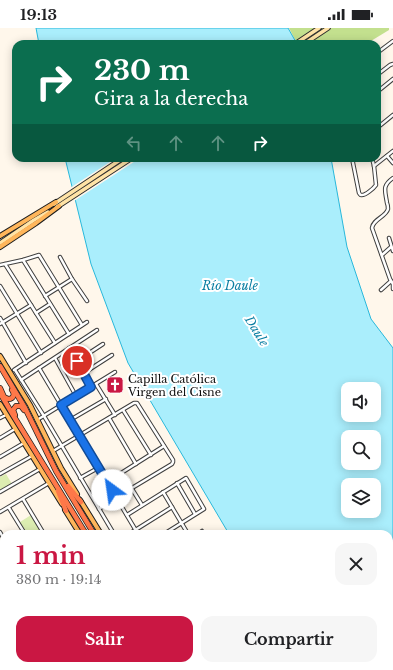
<!DOCTYPE html>
<html lang="es">
<meta charset="utf-8">
<style>
body{margin:0;font-family:"Libre Baskerville",serif;background:#f6f6f6;color:#202124;height:100vh;display:flex;flex-direction:column;font-size:15px;white-space:nowrap}
*{box-sizing:border-box;margin:0}
p{font-size:13px;color:#757577}
.icon{flex:none;width:22px;height:22px;fill:none;stroke:currentColor;stroke-width:2;stroke-linecap:round;stroke-linejoin:round}
.map{position:relative;flex:1;overflow:hidden}
.details{position:absolute;left:0px;top:502px;width:393px;height:140px;display:flex;flex-direction:column;background:#fff;border-radius:12px 12px 0 0;box-shadow:0 2px 10px #0003}
.details>*{flex:none}
.hud{position:absolute;left:12px;top:12px;width:369px;height:122px;border-radius:12px;box-shadow:0 2px 10px #0003;background:#0b6e4f;color:#fff;overflow:hidden}
.buttons{position:absolute;left:341px;top:354px;display:grid;gap:8px}
.buttons a{display:grid;place-items:center;width:40px;height:40px;border-radius:8px;background:#fff;box-shadow:0 2px 10px #0003;font-size:20px}
.pin{position:absolute;display:grid;place-items:center;width:34px;height:34px;color:#fff;margin:-17px;border:2px solid #fff;border-radius:50%;box-shadow:0 1px 4px #0007}
.me{position:absolute;width:44px;margin:-22px;rotate:329deg;stroke-linejoin:round;filter:drop-shadow(0 0 3px #0008)}
.turn{display:flex;align-items:center;gap:14px;height:84px;padding:0 16px;font-size:18px}
.turn .icon{width:52px;height:52px;stroke-width:2.5}
.turn b{display:block;font-size:28px;line-height:34px}
.lanes{display:flex;align-items:center;height:38px;padding:0 16px;background:#0003;justify-content:center;gap:20px;direction:ltr}
.lanes .off{opacity:.35}
.round{display:grid;place-items:center;flex:none;width:42px;height:42px;border-radius:12px;background:#f6f6f6}
.summary{display:flex;align-items:center;justify-content:space-between;height:68px;padding:0 16px}
h1{font-size:24px;font-weight:800;line-height:30px;color:#ca1743}
.cta{display:flex;gap:8px;margin-top:auto;padding:8px 16px}
.cta a{flex:1;height:46px;border-radius:12px;background:#ca1743;color:#fff;font-size:16px;font-weight:800;line-height:46px;text-align:center}
.cta a+a{background:#f6f6f6;color:#202124}
.status{display:flex;justify-content:space-between;align-items:center;height:28px;padding:0 20px;background:#fff;direction:ltr}
.status svg{height:11px;fill:currentColor}
.map>svg:first-child{display:block}
.green{fill:#dcedb1}
.forest{fill:#c3e08e}
.water{fill:#aaeefc;stroke:#29b8db;fill-rule:evenodd}
.pier{fill:#fff7eb}
.lines{fill:none;stroke-linecap:round;stroke-linejoin:round}
.stream{stroke:#29b8db;stroke-width:1}
.street-casing{stroke:#3f3f3f;stroke-width:4.5}
.secondary-casing{stroke:#2e2e2e;stroke-width:5.5}
.primary-casing{stroke:#1d1d1d;stroke-width:6}
.highway-casing{stroke:#1d1d1d;stroke-width:6}
.street{stroke:#fff;stroke-width:2.5}
.secondary{stroke:#ffe3a6;stroke-width:3.5}
.primary{stroke:#ffb65b;stroke-width:4}
.highway{stroke:#ff7849;stroke-width:4.5}
.route-casing{stroke:#114b97;stroke-width:10}
.route{stroke:#1a73e8;stroke-width:7}
.labels{text-anchor:middle;dominant-baseline:central;stroke-width:4;stroke-linejoin:round;paint-order:stroke}
.poi-label{font-size:11px;fill:#0c0c0c;stroke:#fff;text-anchor:start}
.water-label{font-size:12px;font-style:italic;fill:#097ea2;stroke:#fff}
</style>
<div class="status"><b>19:13</b><svg viewBox="0 0 49 12"><path d="M0 12V9h3v3zM5 12V6h3v6zM10 12V3h3v9zM15 12V0h3v12zM26 1h20v11H26zM47 4h2v5h-2z"/></svg></div>
<div class="map">
<svg width="393" height="642" viewBox="0 0 393 642">
<rect width="100%" height="100%" fill="#fff7eb"/>
<!-- green -->
<g class="green">
<path d="M6,446L12,456L0,463V449Z"/>
<path d="M31,487L41,503L35,506H27L20,494Z"/>
</g>
<!-- forest -->
<path class="forest" d="M289,0H389V2L366,16H297Z"/>
<!-- water -->
<g class="water">
<path d="M36,0H288L297,16H39Z"/>
<path d="M65,130H331L347,219L371,291L393,320V642H347L343,638H389V506H229L128,335L91,236ZM348,361H374V387H348ZM348,409H374V435H348ZM348,457H374V483H348Z"/>
</g>
<!-- pier -->
<path class="pier" d="M116,130H140L74,173L70,160Z"/>
<g class="lines">
<!-- stream -->
<path class="stream" d="M272,642L277,638"/>
<!-- street casing -->
<g class="street-casing">
<g id="street">
<path d="M377,25L393,13"/>
<path d="M377,47L390,37L393,36"/>
<path d="M377,64L393,51"/>
<path d="M377,100L393,87"/>
<path d="M387,128L393,135"/>
<path d="M352,130L359,165C360,166 360,167 361,167C365,168 374,160 376,157L374,138L372,130"/>
<path d="M374,138L393,123"/>
<path d="M393,150C382,158 385,162 387,175C388,177 388,179 388,181C386,189 373,191 372,200L390,251L393,256V261"/>
<path d="M389,210L393,223"/>
<path d="M382,227L391,219"/>
<path d="M60,229L72,251L87,273"/>
<path d="M23,232L69,306"/>
<path d="M5,236L55,315"/>
<path d="M0,237L23,232L39,227L82,297"/>
<path d="M0,258L41,325"/>
<path d="M381,262L391,253"/>
<path d="M45,268L72,251"/>
<path d="M36,285L50,276"/>
<path d="M0,290L26,335"/>
<path d="M0,296L31,277"/>
<path d="M69,320L91,359"/>
<path d="M55,330L76,368"/>
<path d="M77,333L103,316"/>
<path d="M39,340L138,506"/>
<path d="M14,342L87,294"/>
<path d="M15,342L44,388L114,506"/>
<path d="M84,345L112,327"/>
<path d="M21,352L97,302"/>
<path d="M96,356L115,387"/>
<path d="M123,382L151,427"/>
<path d="M0,390L6,387"/>
<path d="M109,390L136,436"/>
<path d="M37,392L115,344"/>
<path d="M70,392L106,371"/>
<path d="M0,410L15,401"/>
<path d="M53,423L134,375H137L173,432V434L172,436L132,460"/>
<path d="M0,429L24,415"/>
<path d="M122,445L142,477"/>
<path d="M0,446L32,428"/>
<path d="M80,450L98,440"/>
<path d="M107,454L164,418"/>
<path d="M177,455L195,486"/>
<path d="M0,464L40,441"/>
<path d="M163,464L188,506"/>
<path d="M23,471L44,506"/>
<path d="M9,480L25,506"/>
<path d="M99,481L116,470"/>
<path d="M0,484L49,455"/>
<path d="M127,487L186,450L204,481L164,506"/>
<path d="M0,504L4,511"/>
<path d="M129,506L172,479"/>
<path d="M198,506L202,503"/>
<path d="M0,546L4,548"/>
<path d="M0,574L4,565"/>
<path d="M0,590L4,591"/>
<path d="M0,608L4,610"/>
<path d="M0,627L4,629"/>
<path d="M25,638L34,642"/>
<path d="M67,638L76,642"/>
<path d="M112,638L120,642"/>
<path d="M82,642L84,638"/>
<path d="M139,642L144,638"/>
</g>
</g>
<!-- secondary casing -->
<g class="secondary-casing">
<g id="secondary">
<path d="M295,16L319,0"/>
<path d="M304,16L328,0"/>
<path d="M54,176L123,130"/>
<path d="M57,179L132,130"/>
<path d="M0,215L34,192L48,184"/>
</g>
</g>
<!-- primary casing -->
<g class="primary-casing">
<g id="primary">
<path d="M0,208L56,174"/>
<path d="M0,219L36,195L59,178"/>
<path d="M0,328L30,377L61,440L77,466"/>
<path d="M0,376L62,476"/>
<path d="M80,472L101,506"/>
<path d="M65,482L80,506"/>
<path d="M159,638L161,642"/>
<path d="M180,638L182,642"/>
</g>
</g>
<!-- highway casing -->
<g class="highway-casing">
<g id="highway">
<path d="M0,338L25,380L56,443L94,506"/>
<path d="M0,360L4,369L8,371C14,371 15,366 12,362"/>
<path d="M0,365L13,387L86,506"/>
<path d="M15,387L13,382L16,378H21L24,382"/>
<path d="M68,458L81,474"/>
<path d="M58,463L66,483"/>
<path d="M165,638L168,642"/>
<path d="M173,638L176,642"/>
</g>
</g>
<!-- street -->
<use href="#street" class="street"/>
<!-- secondary -->
<use href="#secondary" class="secondary"/>
<!-- primary -->
<use href="#primary" class="primary"/>
<!-- highway -->
<use href="#highway" class="highway"/>
</g>
<g class="lines">
<!-- route casing -->
<g class="route-casing">
<path id="route" d="M77,333L91,359L61,377L112,462"/>
</g>
<!-- route -->
<use href="#route" class="route"/>
</g>
<!-- icons -->
<defs>
<g id="church-square" transform="scale(0.9)"><rect x="-9" y="-9" width="18" height="18" rx="4" fill="#ca1743" stroke="#fff"/><path d="M-1.2-6h2.4v3.5h3.3v2.4h-3.3V6h-2.4V-.1h-3.3v-2.4h3.3Z" fill="#fff"/></g>
</defs>
<g fill-rule="evenodd">
<use href="#church-square" x="115" y="357"/>
</g>
<g class="labels">
<!-- poi labels -->
<g class="poi-label">
<text x="128" y="351">Capilla Católica<tspan x="128" dy="13">Virgen del Cisne</tspan></text>
</g>
<!-- water labels -->
<g class="water-label">
<text x="230" y="257">Río Daule</text>
<text transform="translate(257 303) rotate(58)">Daule</text>
</g>
</g>
</svg>
<div class="buttons">
<a><svg class="icon" aria-label="sound" viewBox="0 0 24 24"><path d="M4 9h4l5-4v14l-5-4H4zM17 9q2 3 0 6"/></svg></a>
<a><svg class="icon" aria-label="search" viewBox="0 0 24 24"><circle cx="10" cy="10" r="6"/><path d="M15 15l6 6"/></svg></a>
<a><svg class="icon" aria-label="layers" viewBox="0 0 24 24"><path d="M12 4l9 5-9 5-9-5zM3 14l9 5 9-5"/></svg></a>
</div>
<div class="pin" style="left:77px;top:333px;background:#d93025"><svg class="icon" aria-label="arrive" viewBox="0 0 24 24"><path d="M6 21V4h12l-3 4 3 4H6"/></svg></div>
<svg class="me" style="left:112px;top:462px" viewBox="-20 -20 40 40"><circle r="19" fill="#fff"/><path d="M0-13L10 11 0 6-10 11z" fill="#1a73e8"/></svg>
<div class="hud">
<div class="turn"><svg class="icon" aria-label="right" viewBox="0 0 24 24"><path d="M7 20v-9h11M14 6l5 5-5 5"/></svg><div><b>230 m</b>Gira a la derecha</div></div>
<div class="lanes"><svg class="icon off" aria-label="left" viewBox="0 0 24 24"><path d="M17 20v-9H6M10 6l-5 5 5 5"/></svg><svg class="icon off" aria-label="ahead" viewBox="0 0 24 24"><path d="M12 20V5M6 11l6-6 6 6"/></svg><svg class="icon off" aria-label="ahead" viewBox="0 0 24 24"><path d="M12 20V5M6 11l6-6 6 6"/></svg><svg class="icon" aria-label="right" viewBox="0 0 24 24"><path d="M7 20v-9h11M14 6l5 5-5 5"/></svg></div>
</div>
<section class="details">
<div class="summary"><div><h1>1 min</h1><p>380 m · 19:14</p></div><a class="round"><svg class="icon" aria-label="close" viewBox="0 0 24 24"><path d="M6 6l12 12M18 6L6 18"/></svg></a></div>
<div class="cta"><a>Salir</a><a>Compartir</a></div>
</section>
</div>
